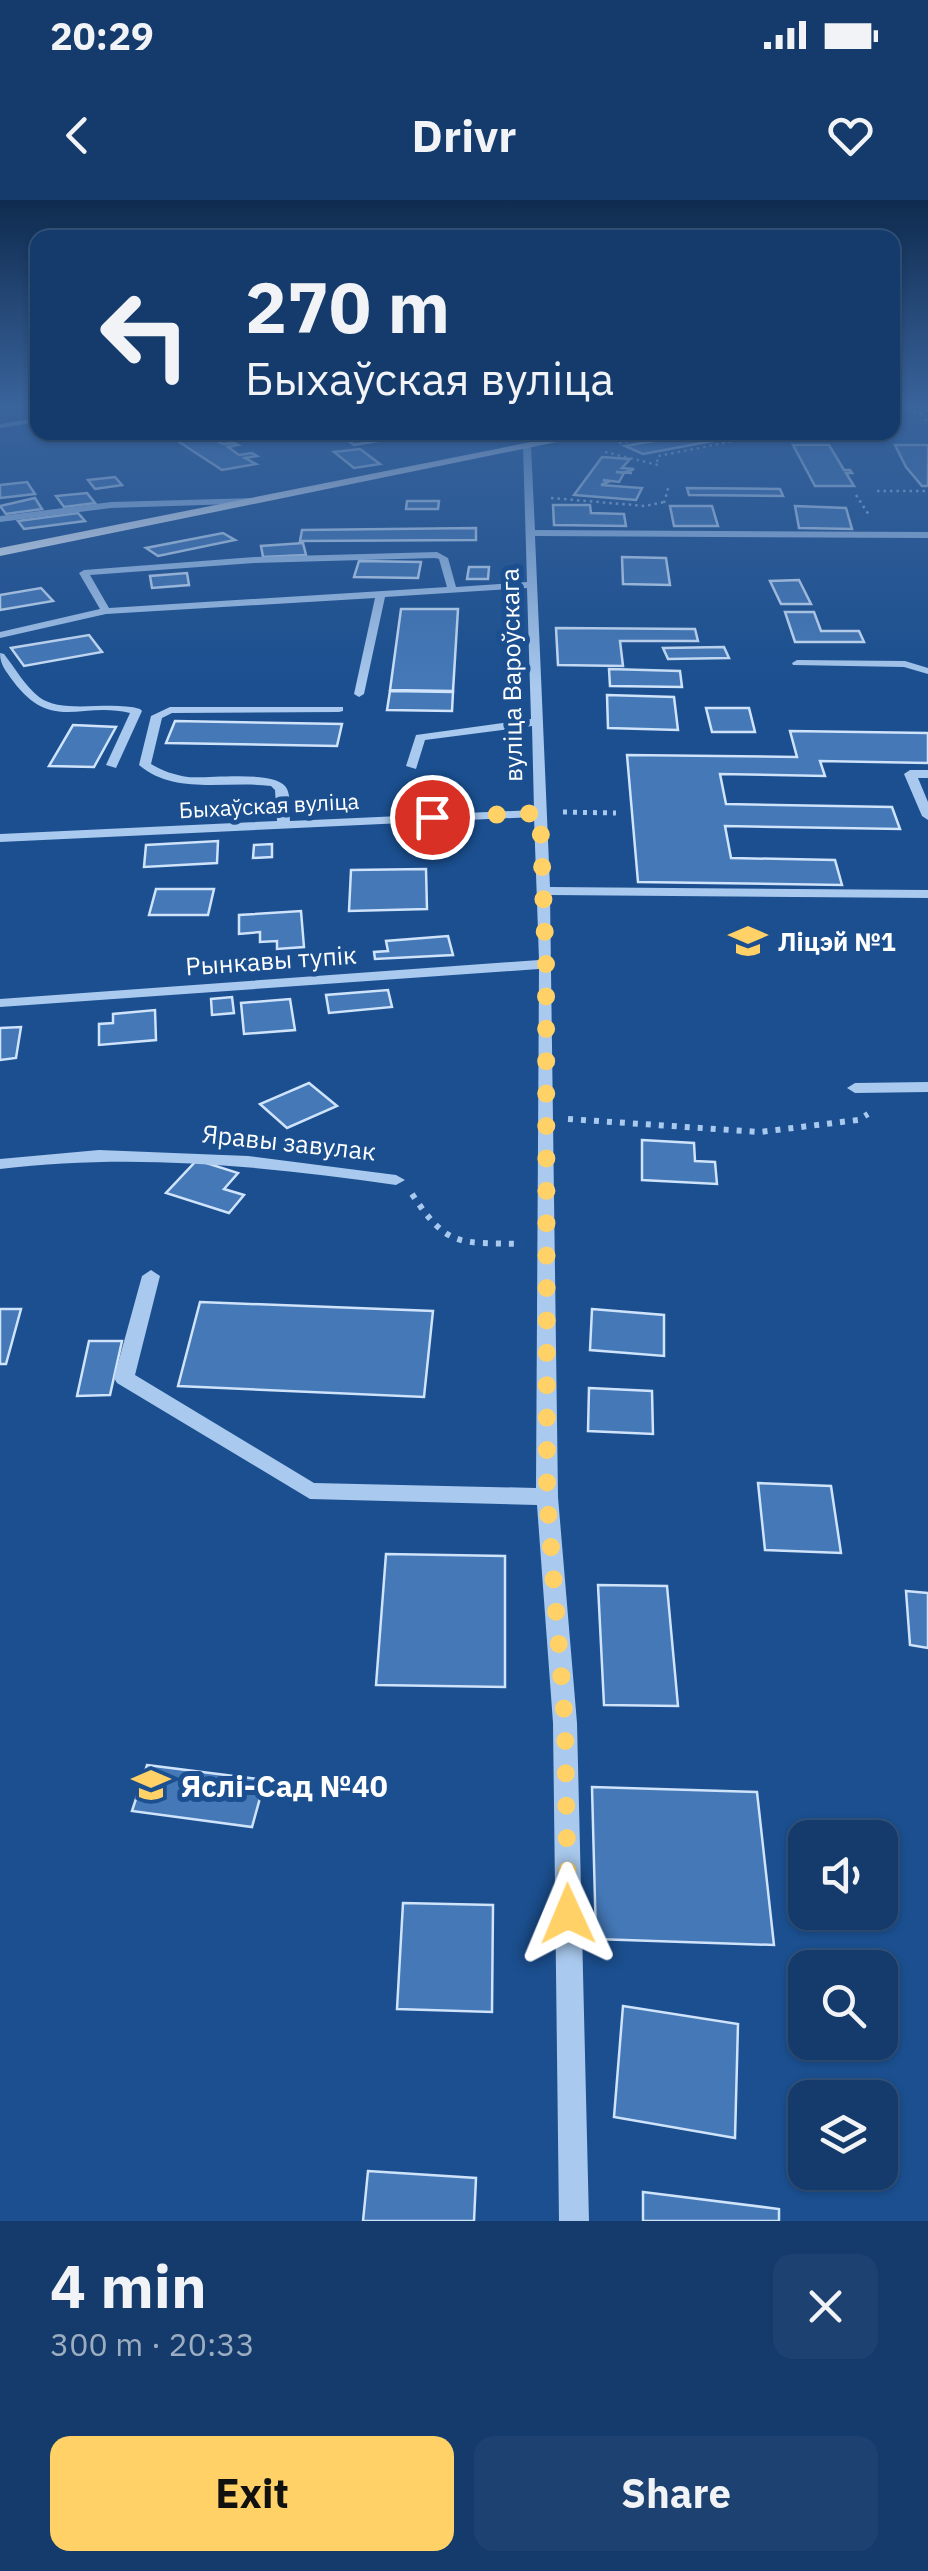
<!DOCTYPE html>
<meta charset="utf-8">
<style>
body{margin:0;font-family:"IBM Plex Sans",sans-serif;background:#1d4271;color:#f1f3f6;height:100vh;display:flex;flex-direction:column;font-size:38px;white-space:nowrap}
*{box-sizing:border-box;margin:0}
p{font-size:32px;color:#9dadc1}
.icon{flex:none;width:55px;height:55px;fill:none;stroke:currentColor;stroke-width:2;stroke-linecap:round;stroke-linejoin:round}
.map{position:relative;height:2021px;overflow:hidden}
.sheet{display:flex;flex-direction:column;background:#143b6b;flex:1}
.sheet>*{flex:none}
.top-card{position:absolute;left:30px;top:30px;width:870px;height:210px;border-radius:20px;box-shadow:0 2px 8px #0004,0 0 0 2px #33557e;background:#143b6b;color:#f1f3f6;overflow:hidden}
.fabs{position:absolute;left:788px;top:1620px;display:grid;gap:20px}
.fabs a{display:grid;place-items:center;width:110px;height:110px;border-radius:20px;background:#143b6b;box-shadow:0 2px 8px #0004,0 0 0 2px #33557e;font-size:50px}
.pin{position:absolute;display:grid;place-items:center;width:85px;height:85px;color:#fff;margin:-42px;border:5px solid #fff;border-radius:50%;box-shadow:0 2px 10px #0007}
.me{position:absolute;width:110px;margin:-55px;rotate:359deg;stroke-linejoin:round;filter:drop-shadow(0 0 8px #0008)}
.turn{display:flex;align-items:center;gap:35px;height:210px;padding:0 50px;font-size:45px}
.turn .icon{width:130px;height:130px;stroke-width:2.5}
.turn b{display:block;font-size:70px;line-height:85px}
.round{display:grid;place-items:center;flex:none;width:105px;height:105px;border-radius:20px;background:#1d4271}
.overview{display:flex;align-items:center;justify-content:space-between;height:170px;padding:0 50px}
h1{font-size:60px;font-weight:700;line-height:75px}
.action{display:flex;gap:20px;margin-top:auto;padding:20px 50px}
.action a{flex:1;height:115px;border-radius:20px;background:#ffd166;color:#111;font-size:40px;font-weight:700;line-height:115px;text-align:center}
.action a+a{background:#1d4271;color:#f1f3f6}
.status{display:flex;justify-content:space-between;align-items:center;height:70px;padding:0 50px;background:#143b6b;direction:ltr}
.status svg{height:28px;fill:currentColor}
header{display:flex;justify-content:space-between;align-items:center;height:130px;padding:0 50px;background:#143b6b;font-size:45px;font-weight:700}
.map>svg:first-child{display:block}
.building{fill:#4478b7;stroke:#cfe3fa;stroke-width:2.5}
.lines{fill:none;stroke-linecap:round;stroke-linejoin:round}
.path-far2{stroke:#a9c9ee;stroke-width:2.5;stroke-dasharray:2.5 4;stroke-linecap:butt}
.path-far1{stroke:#a9c9ee;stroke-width:5;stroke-dasharray:4 6;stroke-linecap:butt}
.path{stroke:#a9c9ee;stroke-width:6;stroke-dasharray:5 8;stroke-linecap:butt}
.minor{fill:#a9c9ee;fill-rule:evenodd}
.major{fill:#f0f6ff;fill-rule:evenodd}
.route{stroke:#ffd166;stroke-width:18;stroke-dasharray:0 32.4}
.labels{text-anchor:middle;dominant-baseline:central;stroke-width:10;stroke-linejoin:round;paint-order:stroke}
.far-street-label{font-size:22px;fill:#fff;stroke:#1b4f8f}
.street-label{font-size:25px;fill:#fff;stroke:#1b4f8f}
.poi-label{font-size:25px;font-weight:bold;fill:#fff;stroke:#1b4f8f;text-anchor:start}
.near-poi-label{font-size:30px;font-weight:bold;fill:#fff;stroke:#1b4f8f;text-anchor:start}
</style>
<div class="status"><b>20:29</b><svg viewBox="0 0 49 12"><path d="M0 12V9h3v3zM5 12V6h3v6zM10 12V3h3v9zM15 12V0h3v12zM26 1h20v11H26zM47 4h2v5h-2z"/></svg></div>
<header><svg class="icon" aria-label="back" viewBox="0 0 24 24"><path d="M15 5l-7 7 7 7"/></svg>Drivr<svg class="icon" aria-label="heart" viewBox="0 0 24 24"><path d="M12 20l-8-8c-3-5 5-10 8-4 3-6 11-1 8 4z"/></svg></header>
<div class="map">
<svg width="928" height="2021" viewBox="0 0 928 2021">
<rect width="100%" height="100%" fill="#1b4f8f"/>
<!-- building -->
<g class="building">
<path d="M164,232L217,233L221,235L211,237L223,244L234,243L238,245L228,247L239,255L252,253L257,256L245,258L256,264L222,270Z"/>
<path d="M365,232L378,241L354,245L338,233Z"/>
<path d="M699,233L718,240L643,254L625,246Z"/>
<path d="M793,245H829L844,270H850L852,273H846L854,286H815Z"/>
<path d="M895,245H928V286H922L906,267Z"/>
<path d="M360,249L380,264L354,268L334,252Z"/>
<path d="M602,257L630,259L622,268L634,269L626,272L632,273L616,272L624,273L619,282L603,280L608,282L601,285L642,288L636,300L574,295Z"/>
<path d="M115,277L122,285L95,289L88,280Z"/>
<path d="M27,282L35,294L0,298V285Z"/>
<path d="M687,288L780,289L783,296L689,295Z"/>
<path d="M87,293L95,303L64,307L56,296Z"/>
<path d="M35,298L42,309L6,314L0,306Z"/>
<path d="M407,301H439L438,309H406Z"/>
<path d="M553,305H590L591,313L624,314L626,326L554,325Z"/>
<path d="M670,306H712L718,326H674Z"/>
<path d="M795,306L846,308L852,329L799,328Z"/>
<path d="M78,313L85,321L24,329L18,321Z"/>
<path d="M476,328V340L300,341L302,330Z"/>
<path d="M223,333L235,340L158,356L146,348Z"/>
<path d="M303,343L306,355L263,357L261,346Z"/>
<path d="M622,357L666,358L670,385L623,384Z"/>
<path d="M359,361L421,362L418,378L354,377Z"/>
<path d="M469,367H489L488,379H467Z"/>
<path d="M187,373L189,385L152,388L150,376Z"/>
<path d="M799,380L811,404H781L770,381Z"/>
<path d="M41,388L53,401L0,410V395Z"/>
<path d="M401,409H458L453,491L390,490Z"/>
<path d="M785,412H814L821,431H859L864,442H795Z"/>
<path d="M556,428L695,429L698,441H620L623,466L558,465Z"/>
<path d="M89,435L102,452L24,466L11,448Z"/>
<path d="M724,447L729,458L668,459L663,448Z"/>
<path d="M609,469L680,471L682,487L610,486Z"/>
<path d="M390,491L453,492L452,511L387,510Z"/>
<path d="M607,495L674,497L678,530L608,528Z"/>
<path d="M706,508H749L755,532H712Z"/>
<path d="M175,521L342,524L337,546L166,543Z"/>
<path d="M73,525L116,527L94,567L49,566Z"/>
<path d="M790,531L928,533V563L820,561L825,576L720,574L726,604L892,607L900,629L725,626L731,658L835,660L842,685L638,682L627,555L797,557Z"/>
<path d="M218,641L217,663L144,667L146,645Z"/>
<path d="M272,644V657L253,658L254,645Z"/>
<path d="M426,669L427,709L349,711L351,670Z"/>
<path d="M156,689H214L208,715H149Z"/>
<path d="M301,711L304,747L277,749V741L260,742V732L239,734V715Z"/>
<path d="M448,736L453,755L375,759L374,752L388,751L386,741Z"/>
<path d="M388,790L392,807L329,813L326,795Z"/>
<path d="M232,797L234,813L212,815L211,799Z"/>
<path d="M290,799L295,830L244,834L241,803Z"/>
<path d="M155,810L156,840L99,845V824L113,823V814Z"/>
<path d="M21,827L16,858L0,860V828Z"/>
<path d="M309,883L337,906L287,928L260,904Z"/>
<path d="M642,940L694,943L695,961L715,962L717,984L642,980Z"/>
<path d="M197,960L238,973L224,989L244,995L229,1013L166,993Z"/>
<path d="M200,1102L433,1111L424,1197L178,1186Z"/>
<path d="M0,1109H21L6,1164H0Z"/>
<path d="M592,1109L664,1115V1156L590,1150Z"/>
<path d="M89,1141H122L110,1195L77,1196Z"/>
<path d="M589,1188L652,1191L653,1234L588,1231Z"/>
<path d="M758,1283L831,1286L841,1353L765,1350Z"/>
<path d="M386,1354L505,1356V1487L376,1485Z"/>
<path d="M598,1385L667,1386L678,1506L604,1505Z"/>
<path d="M906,1391L928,1393V1448L910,1445Z"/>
<path d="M147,1565L265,1580L252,1627L132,1611Z"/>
<path d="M592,1587L757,1592L774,1745L596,1739Z"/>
<path d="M403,1703L493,1705L492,1812L397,1809Z"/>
<path d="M623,1806L738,1824L735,1938L614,1917Z"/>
<path d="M368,1971L476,1978L474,2021H363Z"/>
<path d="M643,1992L779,2009V2021H643Z"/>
</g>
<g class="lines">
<!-- path-far2 -->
<g class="path-far2">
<path d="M895,204L922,214"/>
<path d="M928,210L922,214L928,223"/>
<path d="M619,243L674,232"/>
<path d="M605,252L662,266"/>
<path d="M657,262L658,256L739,240"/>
<path d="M877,291H928"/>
<path d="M856,295L869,315"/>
<path d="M551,298L645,306L664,302"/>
<path d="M664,303L669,285"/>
</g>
<!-- path-far1 -->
<path class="path-far1" d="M563,612L616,613"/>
<!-- path -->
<g class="path">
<path d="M568,919L760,932L858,920L868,914"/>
<path d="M412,994C448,1049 460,1042 522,1044"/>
</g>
<!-- minor -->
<g class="minor">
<path d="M38,218V222L0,228V224Z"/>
<path d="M523,232H534L553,242L546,244Z"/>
<path d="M527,244L531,246L535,330L928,332V338L535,336L550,687L928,690V698L550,695L558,1297L577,1523L589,2021H559L553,1523L537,1305L310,1299L117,1183L114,1178L142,1076L151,1070L160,1076L135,1175L314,1283L536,1288L539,769L0,807V799L539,760L534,617L0,642V634L277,621L275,590L271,586C228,580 175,596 139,565L151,516L170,507H343V511L339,512L172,513L162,518L151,564C163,571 174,575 188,577C208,579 279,569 287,589C291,597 289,612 290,621L534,610L532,526L425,540L416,569L406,566L416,535L531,519L527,388L385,397L364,494L359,497L354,494L375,398L106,414L0,438V432L100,409L79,373L84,370L254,357L437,352L448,358L456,387L527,382L523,246ZM435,358L439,359L447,387L109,408L90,375L254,363Z"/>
<path d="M257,298L260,303L111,308L0,322V316L111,302Z"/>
<path d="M0,453L4,454C15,468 25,486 39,497C63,515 109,500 140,509L142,511L116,568L106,565L130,513C80,501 52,533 13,481C6,471 0,465 0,453Z"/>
<path d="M797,460L905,461L928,468V474L904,467L793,465L792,463Z"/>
<path d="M910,570H928V578H918L928,602V620L922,616L904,574Z"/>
<path d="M928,882V892L855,893L847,888L855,883Z"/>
<path d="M99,950L248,956L396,975L405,980L396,985C263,966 134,953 0,969V959Z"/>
</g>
<!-- major -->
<path class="major" d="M581,232H605L0,356V348Z"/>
</g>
<!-- sky -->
<linearGradient id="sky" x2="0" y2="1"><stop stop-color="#0f2b4f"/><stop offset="0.42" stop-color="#39639b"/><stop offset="1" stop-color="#39639b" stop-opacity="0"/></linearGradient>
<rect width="928" height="487" fill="url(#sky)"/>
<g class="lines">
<!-- route -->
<path class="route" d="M432,617L540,613L546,764L547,1297L565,1523L568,1714"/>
</g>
<!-- icons -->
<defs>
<g id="school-bare" transform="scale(3)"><path d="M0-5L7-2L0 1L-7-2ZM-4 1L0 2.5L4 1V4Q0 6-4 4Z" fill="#ffd166" stroke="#1b4f8f" stroke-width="2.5" paint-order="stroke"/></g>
</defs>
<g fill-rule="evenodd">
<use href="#school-bare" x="748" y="741"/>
<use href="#school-bare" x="151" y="1585"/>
</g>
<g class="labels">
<!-- far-street labels -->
<g class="far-street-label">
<text transform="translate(269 605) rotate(-3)">Быхаўская вуліца</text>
</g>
<!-- street labels -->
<g class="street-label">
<text transform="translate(511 475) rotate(-91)">вуліца Вароўскага</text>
<text transform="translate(271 760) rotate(-4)">Рынкавы тупік</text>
<text transform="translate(289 942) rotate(6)">Яравы завулак</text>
</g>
<!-- poi labels -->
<g class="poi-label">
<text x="778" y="741">Ліцэй №1</text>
</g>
<!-- near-poi labels -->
<g class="near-poi-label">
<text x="181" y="1585">Яслі-Сад №40</text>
</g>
</g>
</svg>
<div class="fabs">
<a><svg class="icon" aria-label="sound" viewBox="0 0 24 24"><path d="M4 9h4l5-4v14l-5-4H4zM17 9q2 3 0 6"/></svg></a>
<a><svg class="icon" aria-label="search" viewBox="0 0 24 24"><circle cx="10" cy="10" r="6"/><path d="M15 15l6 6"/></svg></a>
<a><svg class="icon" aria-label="layers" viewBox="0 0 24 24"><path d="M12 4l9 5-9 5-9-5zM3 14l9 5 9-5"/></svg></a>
</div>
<div class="pin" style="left:432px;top:617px;background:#d93025"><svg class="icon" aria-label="arrive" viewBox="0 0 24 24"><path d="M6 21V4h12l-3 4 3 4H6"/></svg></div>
<svg class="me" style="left:568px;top:1714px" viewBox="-20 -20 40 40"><path d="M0-17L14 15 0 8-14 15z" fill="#ffd166" stroke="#fff" stroke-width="4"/></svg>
<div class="top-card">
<div class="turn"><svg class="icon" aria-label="left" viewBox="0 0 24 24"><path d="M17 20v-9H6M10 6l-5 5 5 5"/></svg><div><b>270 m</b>Быхаўская вуліца</div></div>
</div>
</div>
<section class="sheet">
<div class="overview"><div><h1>4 min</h1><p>300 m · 20:33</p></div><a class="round"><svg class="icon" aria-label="close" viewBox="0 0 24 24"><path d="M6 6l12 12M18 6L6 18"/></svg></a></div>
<div class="action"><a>Exit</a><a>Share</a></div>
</section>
